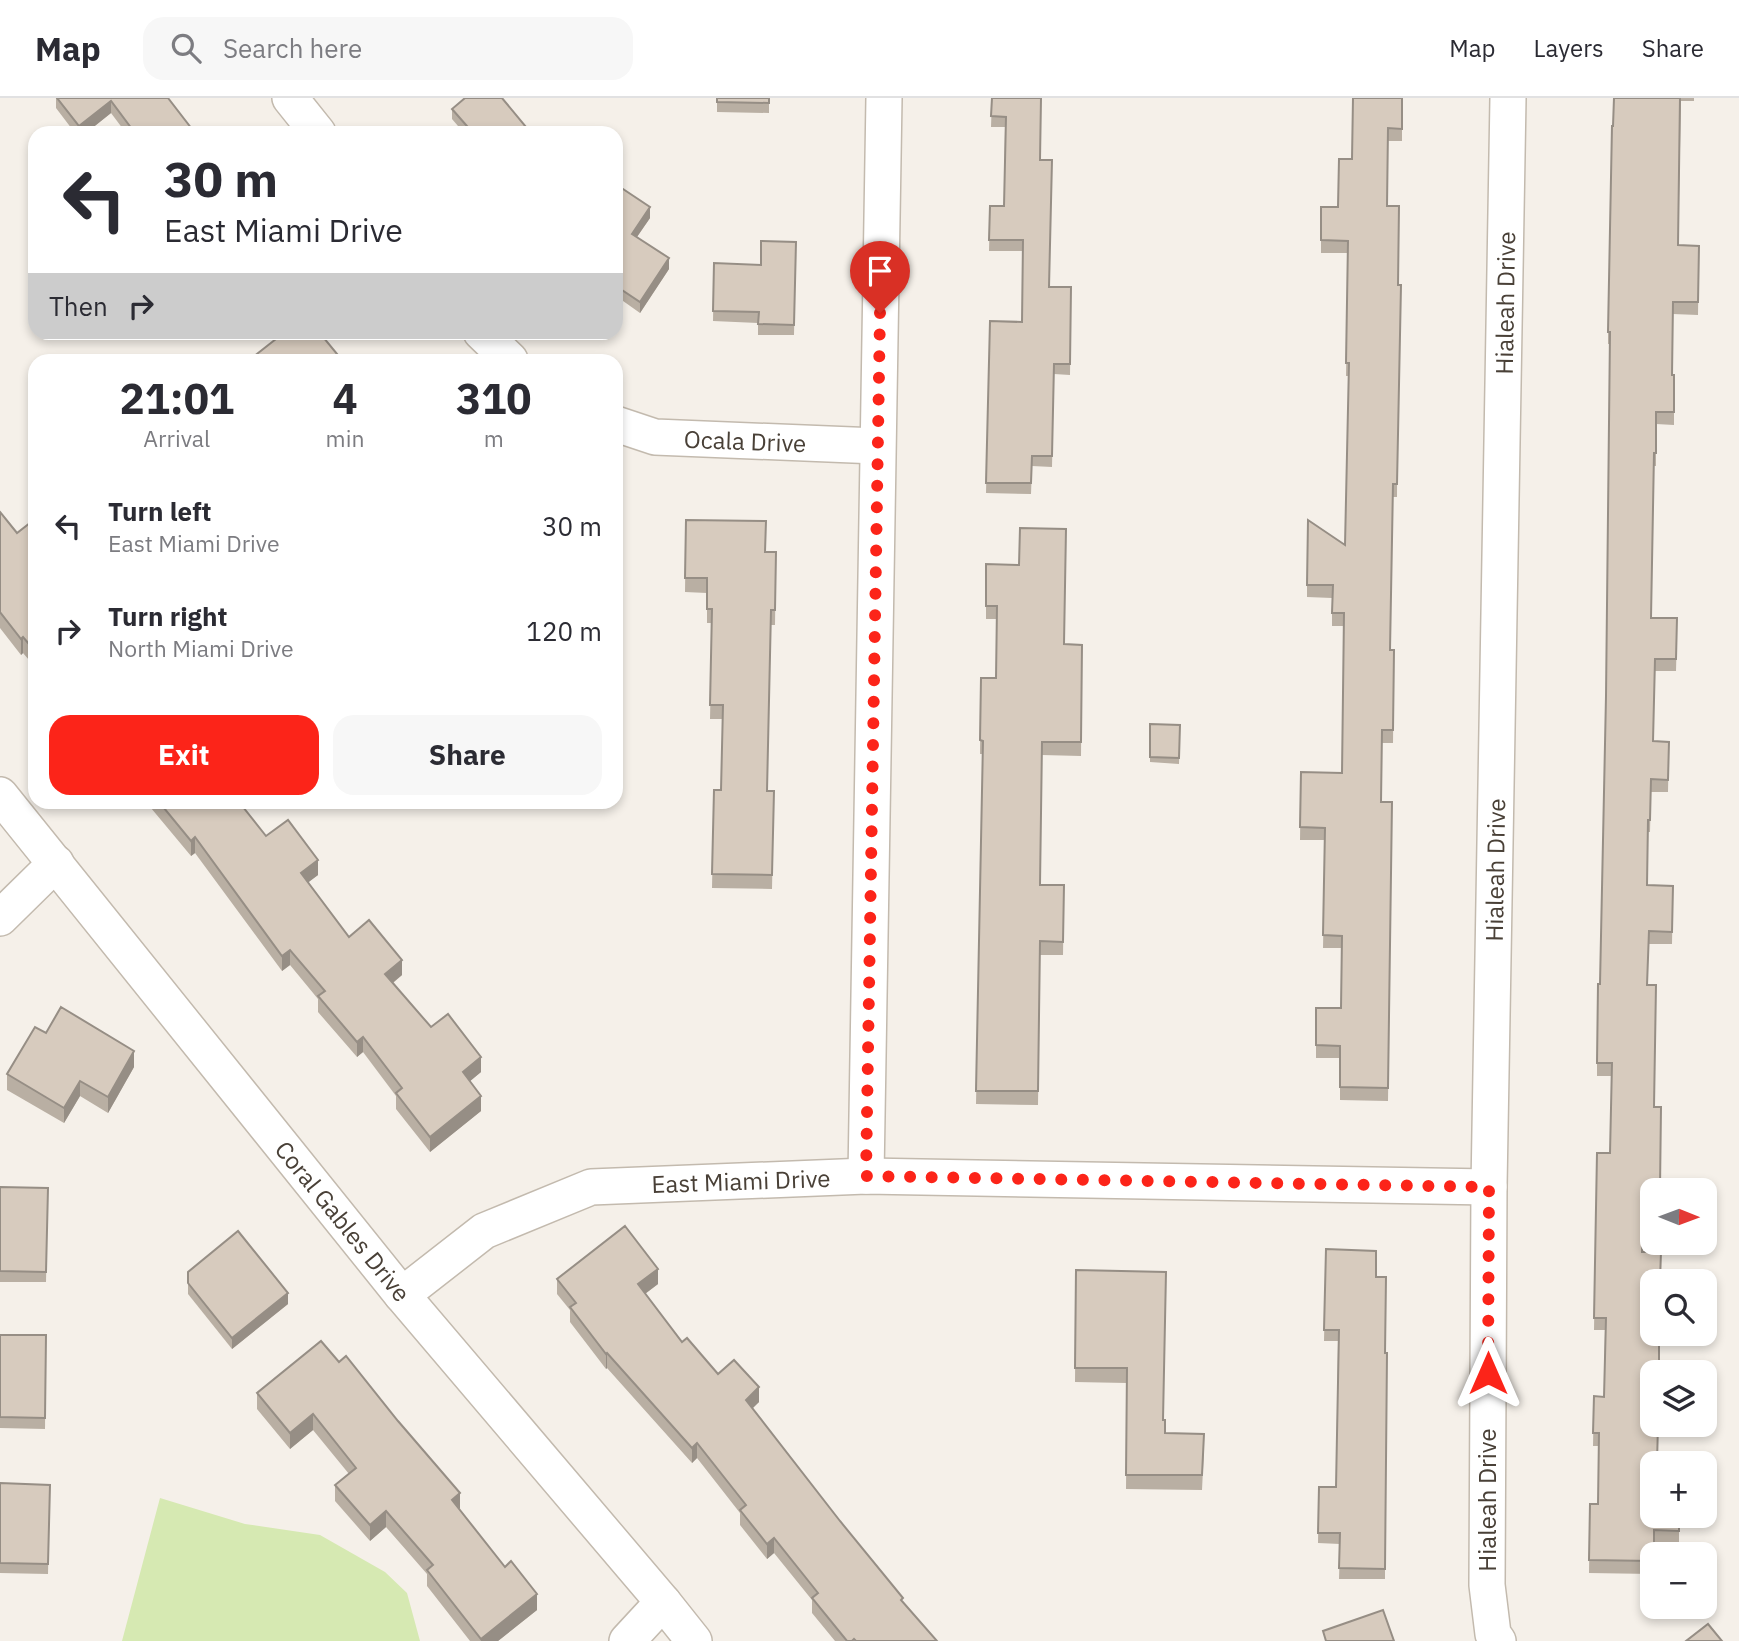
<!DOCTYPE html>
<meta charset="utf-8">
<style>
body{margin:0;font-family:"IBM Plex Sans",sans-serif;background:#f7f7f7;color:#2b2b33;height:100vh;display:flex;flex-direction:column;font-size:26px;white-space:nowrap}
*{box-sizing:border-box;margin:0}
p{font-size:23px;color:#7c7c81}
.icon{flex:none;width:38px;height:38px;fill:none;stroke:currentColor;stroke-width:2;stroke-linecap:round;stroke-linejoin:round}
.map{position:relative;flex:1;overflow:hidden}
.panel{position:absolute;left:28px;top:256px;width:595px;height:455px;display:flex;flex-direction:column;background:#fff;border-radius:21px;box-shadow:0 4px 10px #0003}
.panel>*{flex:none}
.banner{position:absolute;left:28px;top:28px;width:595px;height:214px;border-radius:21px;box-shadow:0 4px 10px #0003;background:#fff;color:#2b2b33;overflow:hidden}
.needle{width:46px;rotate:91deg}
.buttons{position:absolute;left:1640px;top:1080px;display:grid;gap:14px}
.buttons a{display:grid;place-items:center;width:77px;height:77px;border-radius:14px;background:#fff;box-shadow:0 4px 10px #0003;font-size:35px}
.pin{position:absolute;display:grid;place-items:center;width:60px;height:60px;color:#fff;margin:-72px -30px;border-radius:50% 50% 50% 0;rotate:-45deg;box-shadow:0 0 7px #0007}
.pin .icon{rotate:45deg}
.me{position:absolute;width:77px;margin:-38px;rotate:0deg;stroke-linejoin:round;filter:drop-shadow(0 0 5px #0008)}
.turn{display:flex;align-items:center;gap:24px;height:147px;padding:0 21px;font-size:32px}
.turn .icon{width:91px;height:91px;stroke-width:2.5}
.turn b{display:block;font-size:49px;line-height:60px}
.then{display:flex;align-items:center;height:66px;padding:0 21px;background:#0003;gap:14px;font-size:26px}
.eta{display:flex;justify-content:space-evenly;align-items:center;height:119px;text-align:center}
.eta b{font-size:42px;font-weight:700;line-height:49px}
.button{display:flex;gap:14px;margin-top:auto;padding:14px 21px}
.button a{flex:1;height:80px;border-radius:21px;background:#fc2419;color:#fff;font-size:28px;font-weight:700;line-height:80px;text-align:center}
.button a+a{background:#f7f7f7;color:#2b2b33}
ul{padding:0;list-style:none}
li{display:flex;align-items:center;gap:21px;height:105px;padding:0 21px}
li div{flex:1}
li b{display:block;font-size:26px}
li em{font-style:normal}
header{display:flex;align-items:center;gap:42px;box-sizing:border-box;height:98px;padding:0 35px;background:#fff;border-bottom:2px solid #e1e1e2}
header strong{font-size:33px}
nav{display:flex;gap:38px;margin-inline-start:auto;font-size:24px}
.search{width:490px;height:63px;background:#f7f7f7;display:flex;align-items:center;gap:18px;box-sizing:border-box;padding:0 24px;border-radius:21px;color:#7c7c81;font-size:26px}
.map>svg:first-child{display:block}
.green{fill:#d6e9b2}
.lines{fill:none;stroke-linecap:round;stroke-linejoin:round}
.minor-casing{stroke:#c3baae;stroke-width:38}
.minor{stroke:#fff;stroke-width:35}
.wall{fill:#b9afa3}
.shaded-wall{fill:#968e85}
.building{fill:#d7cbbe;stroke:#968e85;stroke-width:2}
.route{stroke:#fc2419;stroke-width:12;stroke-dasharray:0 21.6}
.labels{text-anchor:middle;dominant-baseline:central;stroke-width:5;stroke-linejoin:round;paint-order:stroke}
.street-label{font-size:24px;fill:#494037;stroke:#fff}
</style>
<header>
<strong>Map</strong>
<div class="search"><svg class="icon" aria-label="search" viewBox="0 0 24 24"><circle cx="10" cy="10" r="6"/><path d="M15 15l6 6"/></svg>Search here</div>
<nav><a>Map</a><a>Layers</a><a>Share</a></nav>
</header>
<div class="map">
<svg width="1739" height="1543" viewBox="0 0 1739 1543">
<rect width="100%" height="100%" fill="#f5f0e9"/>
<!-- green -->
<path class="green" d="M160,1400L245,1426L320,1437L385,1474L407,1495L420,1543H122Z"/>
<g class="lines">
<!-- minor casing -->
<g class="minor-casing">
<g id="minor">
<path d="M290,0L318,35"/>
<path d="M481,234L510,262"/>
<path d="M616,326L655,339L877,348"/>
<path d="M0,697L402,1197L663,1504L694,1543"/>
<path d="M0,820L56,765"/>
<path d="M866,1078L884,0"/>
<path d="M402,1197L484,1133L591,1089L866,1078L1489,1089"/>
<path d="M627,1543L663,1504"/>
<path d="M1498,1543L1493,1536L1487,1487L1489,1089L1508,0"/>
</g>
</g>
<!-- minor -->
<use href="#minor" class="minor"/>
</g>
<!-- wall -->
<g class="wall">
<path d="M56,0H168L195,35H126L111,15L86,35H75L56,10Z"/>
<path d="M769,0V15L717,14V4Z"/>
<path d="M992,0L1040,62L1050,189H1071L1070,277L1054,276L1052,369L1032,368L1031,396L986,395L990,223L1022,224L1023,153H989L990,108H1004L1005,29H991Z"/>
<path d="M1402,0V43H1388L1387,108L1398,187L1397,399H1393L1390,552H1394L1393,645H1382L1381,704H1392L1388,1003L1340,1002V960H1316V910H1341L1342,850H1323L1325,742H1300L1301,674L1342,675L1344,528H1332V500L1307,499V487L1345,447L1349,278H1346L1348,155H1321V109H1338L1352,61Z"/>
<path d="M1614,0H1694V3H1681L1678,147L1699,148L1698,217L1673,216L1672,277H1674V327L1656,326V368H1654L1651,520L1677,533L1676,573H1655L1653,643L1669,644L1668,694H1651L1650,734H1648L1647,787L1673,788L1672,846H1649L1647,887L1660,1092H1652V1102H1644L1643,1154L1652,1365L1679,1418V1445L1654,1444L1652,1456V1476L1589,1475L1590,1406H1598L1599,1348H1593L1594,1298L1604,1299L1605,1232H1594L1597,1055H1610L1612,978H1597V965L1600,886L1606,598L1610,246H1608V234Z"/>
<path d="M452,11L531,35H464L452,21Z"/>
<path d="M616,90L650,120L637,139L669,171L640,215L616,198Z"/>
<path d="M796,144L794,237H758V225L713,223L714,165L761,167Z"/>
<path d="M269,234H319L342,262H253V259L275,242Z"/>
<path d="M0,414L17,435L35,421V569L23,555L21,557L0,530Z"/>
<path d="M686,422L766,454H776L775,527H771L767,693H774L772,791L712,790L714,692H721L723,621H710L712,525H707V495L685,494Z"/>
<path d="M986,466L1064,546L1082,547L1081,658L1042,657L1040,787H1064L1063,857H1040L1038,1007L976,1006L983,656H980L981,580H996L997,521H986Z"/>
<path d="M1150,626L1180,627L1179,666L1150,664Z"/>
<path d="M146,704H239L266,738L318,777L308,784L349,839L402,877L393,885L431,929L481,974L470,983L481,1013L430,1054L396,1011V998L363,954L357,959L318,914V901L290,867L282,873L195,755L191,758Z"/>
<path d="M46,935L134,969L108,1015L80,998L64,1025L7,992V976Z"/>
<path d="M0,1089L48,1090L46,1184H0Z"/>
<path d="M1326,1151L1376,1179L1385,1255V1481H1339L1340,1446L1318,1445L1319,1389H1336L1338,1243H1324Z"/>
<path d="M1076,1172L1164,1322L1165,1335L1204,1351L1202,1392L1126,1391L1127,1285L1075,1284Z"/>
<path d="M188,1174L288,1206L232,1251L188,1196Z"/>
<path d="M557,1181L658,1186L645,1196L682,1244L718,1276L759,1304L752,1310L903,1505L937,1543H835L812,1515V1502L774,1455L767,1461L740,1427V1415L697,1360L692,1365L607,1270L606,1271L570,1224V1212L557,1196Z"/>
<path d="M0,1237H46L45,1331L0,1330Z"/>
<path d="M321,1243L459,1411L537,1512L498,1543H470L427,1488V1476L386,1429L370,1443L335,1403V1387L349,1376L313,1332L290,1351L257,1311V1295Z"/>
<path d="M0,1385L50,1387L48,1476L0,1475Z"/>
</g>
<!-- shaded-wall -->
<g class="shaded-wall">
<path d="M111,3V15L86,35H79V28Z"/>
<path d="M650,109V120L632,146V136Z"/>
<path d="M669,160V171L640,215V204Z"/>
<path d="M23,539V555L21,557V541Z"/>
<path d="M195,739V755L191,758V743Z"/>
<path d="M318,762V777L301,790V775Z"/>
<path d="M290,852V867L282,873V858Z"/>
<path d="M402,862V877L385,891V876Z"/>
<path d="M363,939V954L357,959V944Z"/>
<path d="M134,953V969L108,1015V999Z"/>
<path d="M481,959V974L463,989V974Z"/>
<path d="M80,983V998L64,1025V1010Z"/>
<path d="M481,998V1013L430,1054V1039Z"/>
<path d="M658,1171V1186L638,1201V1186Z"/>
<path d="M288,1195V1206L232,1251V1240Z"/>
<path d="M607,1255V1270L606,1271V1256Z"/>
<path d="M759,1289V1304L746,1317V1302Z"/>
<path d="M313,1316V1332L290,1351V1335Z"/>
<path d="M697,1345V1360L692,1365V1350Z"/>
<path d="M460,1395V1411L452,1402Z"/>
<path d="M386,1413V1429L370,1443V1427Z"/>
<path d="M774,1440V1455L767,1461V1446Z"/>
<path d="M537,1496V1512L498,1543H481V1541Z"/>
</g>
<!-- building -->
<g class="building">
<path d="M57,0H168L195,35H135L111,3L79,28Z"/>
<path d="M465,0H502L531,35H473L452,11Z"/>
<path d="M717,0H769V5L717,4Z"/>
<path d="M992,0H1041L1040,62H1052L1049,189H1071L1070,266H1054L1052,358H1032L1031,385H986L990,223L1022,224L1023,142H989L990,108H1004L1006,19L991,18Z"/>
<path d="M1353,0H1402V31L1388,30L1387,108H1399L1398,187H1401L1397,386H1393L1390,552H1394L1393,632H1382L1381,704H1392L1388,990L1340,989V948L1316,947V910H1341L1342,838L1323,837L1325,730L1300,729L1301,674L1342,675L1344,515H1332L1333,487H1307L1308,422L1345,447L1349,265H1346L1348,143L1321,142V109H1338L1339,61H1352Z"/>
<path d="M1614,0H1680L1678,147L1699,148L1698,204H1673L1672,277H1674V314H1656V355H1654L1651,520H1677L1676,561H1655L1653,643L1669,644L1668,682L1651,681L1650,722H1648L1647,787L1673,788L1672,834L1649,833L1647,887H1656L1654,1009H1661L1660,1090H1644L1642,1154H1661L1660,1183H1652V1236H1659V1274H1652V1326H1658L1657,1365H1652V1418H1679V1433L1654,1432V1456H1652V1463L1589,1462L1590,1406H1598L1599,1335H1593L1594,1298L1604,1299L1606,1220H1594L1597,1055H1610L1612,965H1597L1598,886H1600L1606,598L1610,234H1608L1612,28H1613Z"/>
<path d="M617,87L650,109L632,136L669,160L640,204L616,188V90Z"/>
<path d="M761,143L796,144L794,227L758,226L759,214L713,213L714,165L761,167Z"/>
<path d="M279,234H319L342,262H256L253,259L281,237Z"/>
<path d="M387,258L391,262H382Z"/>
<path d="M0,414L17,435L35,421V553L23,539L21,541L0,514Z"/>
<path d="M686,422L766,423L765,454H776L775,512H771L767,693H774L772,777L712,776L714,692H721L723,607H710L712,511H707V480H685Z"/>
<path d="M1020,430L1066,431L1064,546L1082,547L1081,644H1042L1040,787H1064L1063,844L1040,843L1038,993H976L983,643L980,642L981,580H996L997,508H986V466L1019,467Z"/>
<path d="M1150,626L1180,627L1179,660L1150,659Z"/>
<path d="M159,704H239L266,738L288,722L318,762L301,775L349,839L369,822L402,862L385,876L431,929L448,916L481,959L463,974L481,998L430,1039L396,995L402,990L363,939L357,944L318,898L325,893L290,852L282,858L195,739L191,743Z"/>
<path d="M61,909L134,953L108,999L80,983L64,1010L7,976L35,929L46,935Z"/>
<path d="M0,1089L48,1090L46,1174L0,1173Z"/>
<path d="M625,1128L658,1171L638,1186L682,1244L687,1240L718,1276L734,1262L759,1289L746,1302L840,1423L903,1500L901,1502L937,1543H856L854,1541L852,1543H847L812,1500L818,1495L774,1440L767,1446L740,1412L746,1407L697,1345L692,1350L607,1255L606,1256L570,1209L576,1205L557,1181Z"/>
<path d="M238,1133L288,1195L232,1240L188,1185V1174Z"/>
<path d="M1326,1151L1376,1153V1179H1386L1385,1255H1387L1385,1471L1339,1470L1340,1435H1318L1319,1389H1336L1339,1232H1324Z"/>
<path d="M1076,1172L1166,1174L1163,1322H1165V1335L1204,1336L1202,1377H1126L1127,1270H1075Z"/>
<path d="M0,1237H46L45,1320L0,1319Z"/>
<path d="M321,1243L339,1264L346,1258L398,1323L460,1395L452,1402L505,1469L511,1463L537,1496L481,1541L427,1472L433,1467L386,1413L370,1427L335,1387L356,1370L313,1316L290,1335L257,1295Z"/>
<path d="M0,1385L50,1387L48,1466L0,1465Z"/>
<path d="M1383,1512L1394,1543H1326L1323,1533Z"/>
<path d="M1708,1526L1722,1543H1686Z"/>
</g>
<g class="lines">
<!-- route -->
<path class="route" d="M880,215L866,1078L1489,1089L1488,1275"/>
</g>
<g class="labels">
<!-- street labels -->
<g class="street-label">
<text transform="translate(1505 205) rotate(-89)">Hialeah Drive</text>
<text transform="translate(745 343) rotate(2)">Ocala Drive</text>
<text transform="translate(1495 772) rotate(-89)">Hialeah Drive</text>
<text transform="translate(741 1083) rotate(-2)">East Miami Drive</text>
<text transform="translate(343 1123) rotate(51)">Coral Gables Drive</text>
<text transform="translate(1487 1402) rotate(-90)">Hialeah Drive</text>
</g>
</g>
</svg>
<div class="buttons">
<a><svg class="needle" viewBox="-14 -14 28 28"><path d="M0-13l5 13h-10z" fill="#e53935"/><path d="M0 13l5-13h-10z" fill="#7c7c81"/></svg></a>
<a><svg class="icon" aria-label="search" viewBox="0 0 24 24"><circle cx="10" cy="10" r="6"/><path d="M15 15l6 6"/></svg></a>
<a><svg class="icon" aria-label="layers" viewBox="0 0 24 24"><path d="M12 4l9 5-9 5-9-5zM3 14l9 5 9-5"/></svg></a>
<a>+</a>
<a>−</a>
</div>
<div class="pin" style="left:880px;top:215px;background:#d93025"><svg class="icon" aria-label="arrive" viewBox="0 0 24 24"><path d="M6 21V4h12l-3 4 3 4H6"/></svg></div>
<svg class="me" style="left:1488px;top:1275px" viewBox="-20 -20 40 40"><path d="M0-17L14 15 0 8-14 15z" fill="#fc2419" stroke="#fff" stroke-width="4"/></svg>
<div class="banner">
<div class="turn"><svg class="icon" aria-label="left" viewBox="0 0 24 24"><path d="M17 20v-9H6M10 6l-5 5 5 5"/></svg><div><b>30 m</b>East Miami Drive</div></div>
<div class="then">Then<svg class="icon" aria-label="right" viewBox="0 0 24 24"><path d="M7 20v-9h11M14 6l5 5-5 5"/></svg></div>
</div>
<section class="panel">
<div class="eta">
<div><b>21:01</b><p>Arrival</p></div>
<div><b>4</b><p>min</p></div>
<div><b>310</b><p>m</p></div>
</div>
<ul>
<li><svg class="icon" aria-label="left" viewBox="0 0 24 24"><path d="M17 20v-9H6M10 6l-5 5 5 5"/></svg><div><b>Turn left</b><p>East Miami Drive</p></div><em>30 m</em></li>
<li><svg class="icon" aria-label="right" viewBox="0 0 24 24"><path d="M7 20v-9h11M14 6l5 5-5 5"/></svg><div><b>Turn right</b><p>North Miami Drive</p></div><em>120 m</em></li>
</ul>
<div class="button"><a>Exit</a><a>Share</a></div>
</section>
</div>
